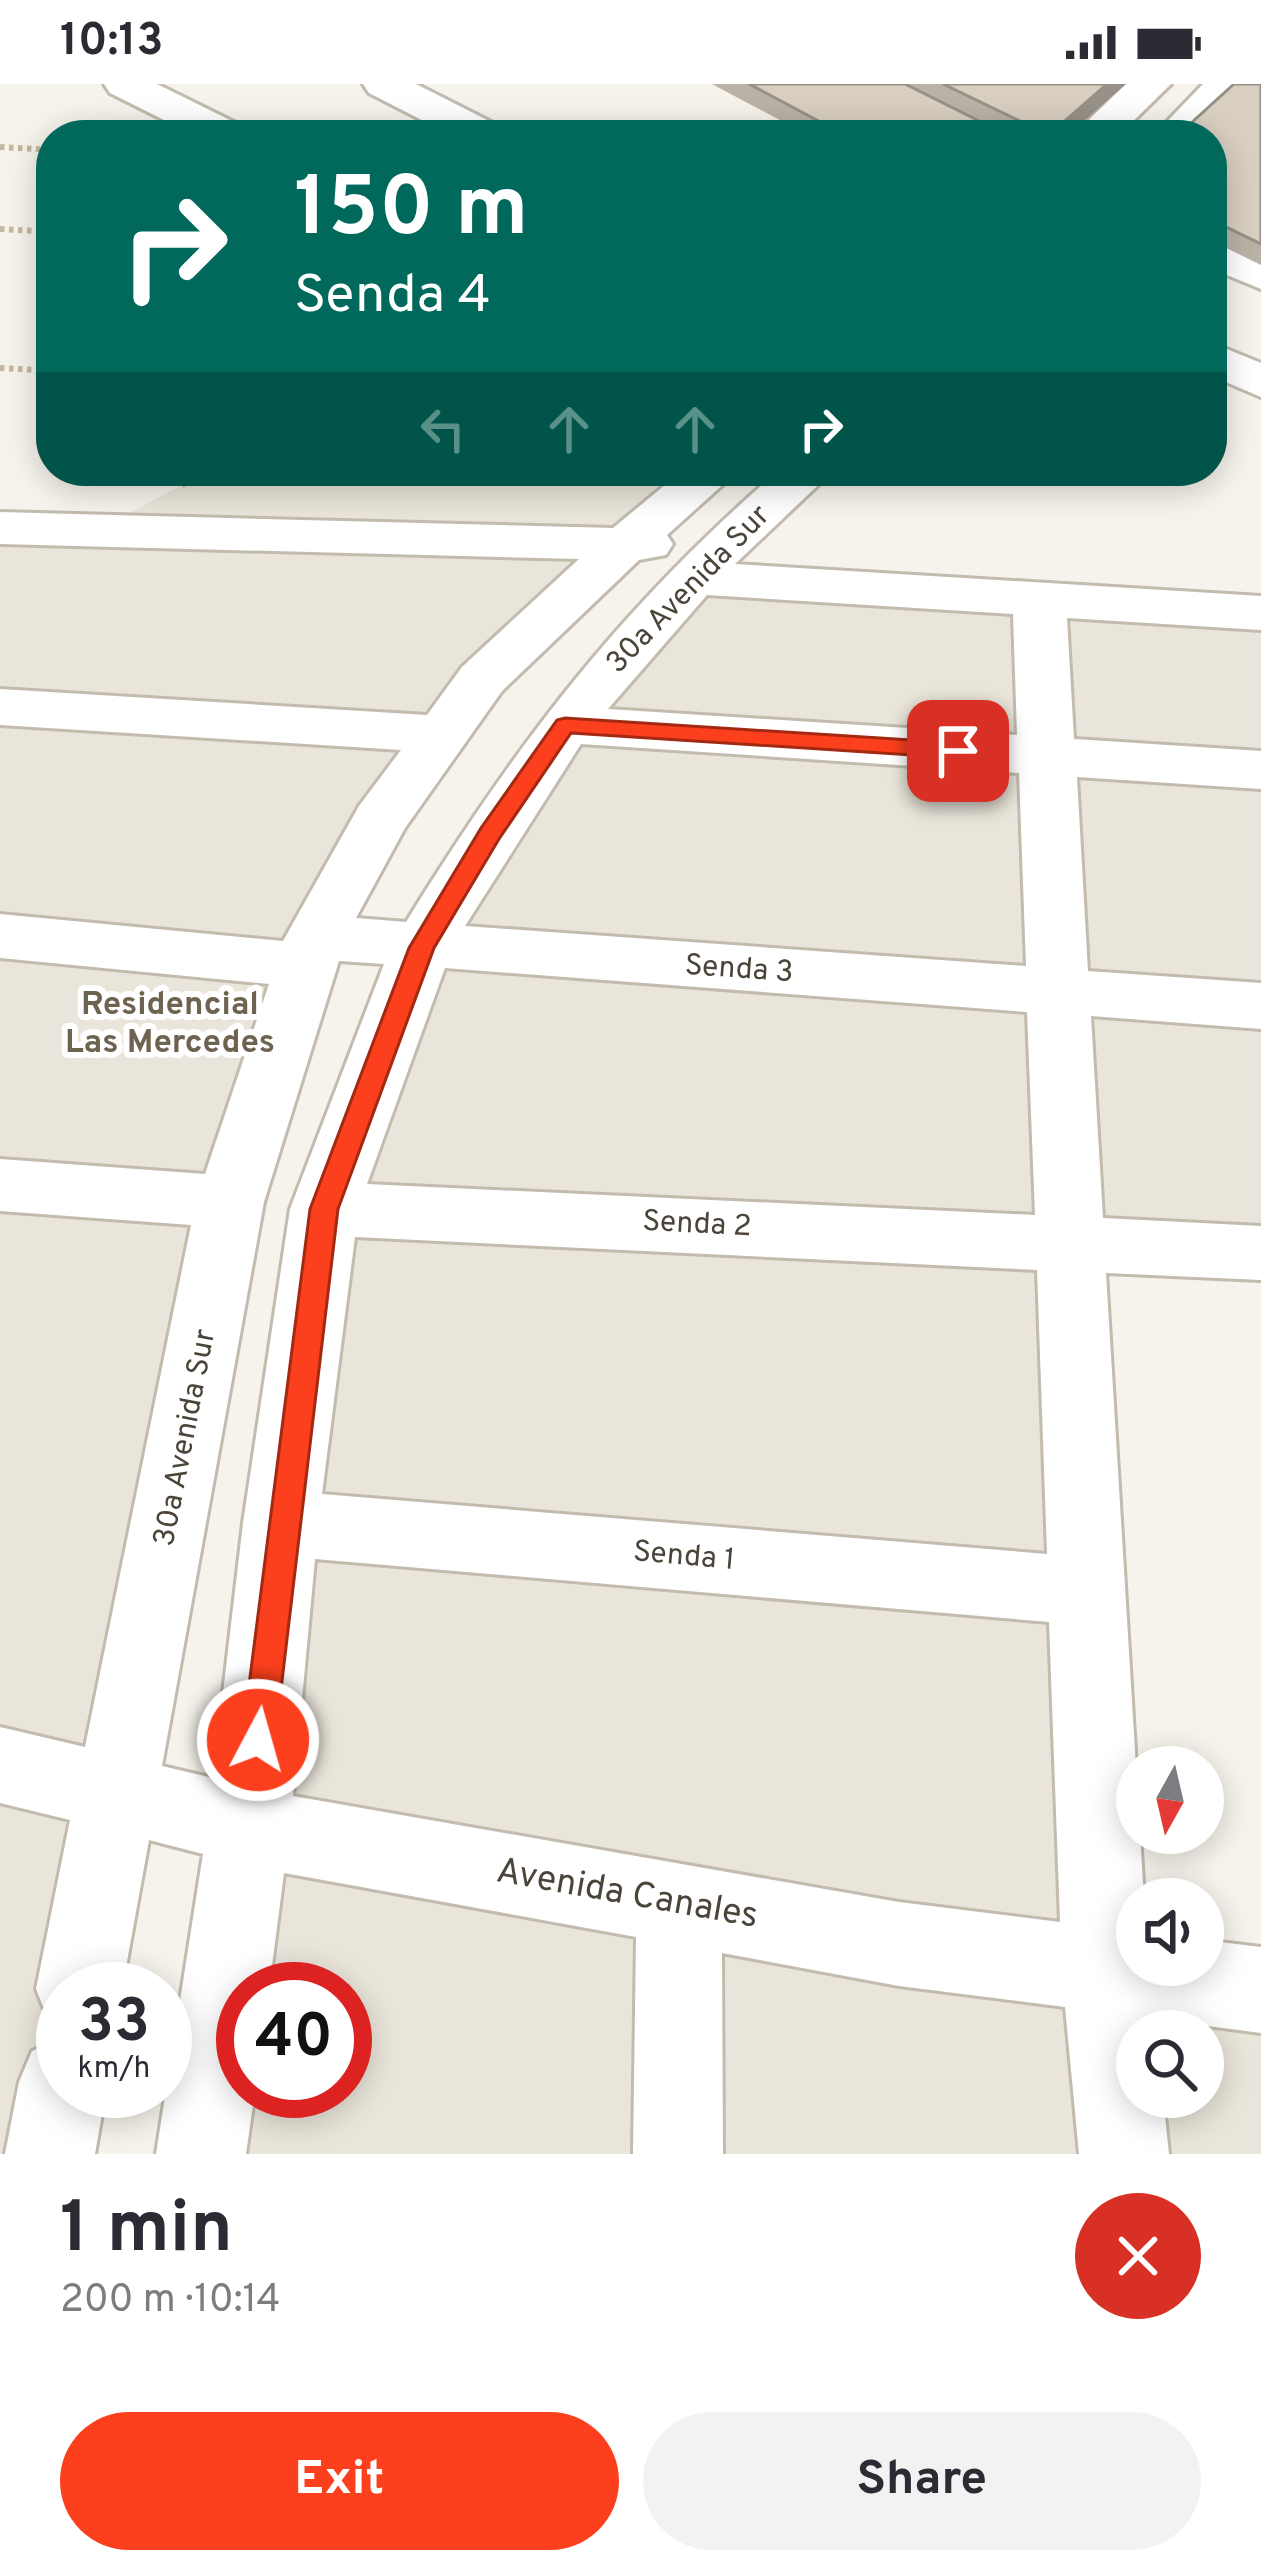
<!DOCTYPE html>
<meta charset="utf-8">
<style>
body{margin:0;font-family:Overpass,sans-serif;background:#f2f2f3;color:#2b2b33;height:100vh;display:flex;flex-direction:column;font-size:45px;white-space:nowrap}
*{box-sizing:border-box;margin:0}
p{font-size:39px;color:#7c7c81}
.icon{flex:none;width:66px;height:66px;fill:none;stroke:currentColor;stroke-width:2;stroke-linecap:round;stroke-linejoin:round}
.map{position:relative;height:2070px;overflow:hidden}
.details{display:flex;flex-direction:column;background:#fff;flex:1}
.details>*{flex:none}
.hud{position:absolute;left:36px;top:36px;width:1191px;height:366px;border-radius:48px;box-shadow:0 6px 30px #0003;background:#00695c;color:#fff;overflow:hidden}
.needle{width:78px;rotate:188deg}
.controls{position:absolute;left:1116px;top:1662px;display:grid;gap:24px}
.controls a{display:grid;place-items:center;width:108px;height:108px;border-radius:50%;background:#fff;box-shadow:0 6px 30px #0003;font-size:60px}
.speed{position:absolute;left:36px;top:1878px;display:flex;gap:24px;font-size:60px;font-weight:700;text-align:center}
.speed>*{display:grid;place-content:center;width:156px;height:156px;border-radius:50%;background:#fff;box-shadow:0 6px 30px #0003;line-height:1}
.speed small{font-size:30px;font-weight:400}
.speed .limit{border:18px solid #d22;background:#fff;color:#111}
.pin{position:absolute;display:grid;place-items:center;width:102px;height:102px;color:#fff;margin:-51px;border-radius:24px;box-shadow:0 6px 18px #0006}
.me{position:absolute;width:132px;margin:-66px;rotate:6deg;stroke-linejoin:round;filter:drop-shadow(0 0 9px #0008)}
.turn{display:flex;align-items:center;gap:42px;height:252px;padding:0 60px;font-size:54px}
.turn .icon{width:156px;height:156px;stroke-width:2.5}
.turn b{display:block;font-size:84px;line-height:102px}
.lanes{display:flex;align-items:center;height:114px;padding:0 60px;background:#0003;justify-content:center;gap:60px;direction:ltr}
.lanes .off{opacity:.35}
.round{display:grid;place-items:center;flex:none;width:126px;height:126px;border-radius:63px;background:#f2f2f3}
.summary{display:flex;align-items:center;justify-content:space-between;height:204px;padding:0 60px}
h1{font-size:72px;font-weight:700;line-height:90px}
.button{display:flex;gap:24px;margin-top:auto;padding:24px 60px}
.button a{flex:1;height:138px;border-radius:72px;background:#fc3f1d;color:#fff;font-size:48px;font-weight:700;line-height:138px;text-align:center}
.button a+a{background:#f2f2f3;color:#2b2b33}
.status{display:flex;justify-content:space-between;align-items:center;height:84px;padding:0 60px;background:#fff;direction:ltr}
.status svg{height:33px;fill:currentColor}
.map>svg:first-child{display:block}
.residential{fill:#eae5da;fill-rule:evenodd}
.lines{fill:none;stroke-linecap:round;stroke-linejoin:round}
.minor-casing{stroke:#c2bbae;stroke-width:6}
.path{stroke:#c4b79f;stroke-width:6;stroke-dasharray:4.5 4.5;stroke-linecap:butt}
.minor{fill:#fff;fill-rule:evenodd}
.wall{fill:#bab2a6}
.shaded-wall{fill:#979187}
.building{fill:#d8cfc1;stroke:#979187;stroke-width:3}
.route{fill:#fc3f1d;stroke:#a42913;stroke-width:3}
.labels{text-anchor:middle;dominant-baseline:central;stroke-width:12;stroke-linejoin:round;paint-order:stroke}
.street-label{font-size:30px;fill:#4b4439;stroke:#fff}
.neighbourhood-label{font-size:33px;font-weight:bold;fill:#6e6250;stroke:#fff}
.near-street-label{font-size:36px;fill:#4b4439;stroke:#fff}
</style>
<div class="status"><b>10:13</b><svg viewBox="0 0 49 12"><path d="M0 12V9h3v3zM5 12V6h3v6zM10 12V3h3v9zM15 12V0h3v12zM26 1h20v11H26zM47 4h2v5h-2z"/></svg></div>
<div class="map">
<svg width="1261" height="2070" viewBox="0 0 1261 2070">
<rect width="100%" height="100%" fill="#f6f3ec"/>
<!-- residential -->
<g class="residential">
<path d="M208,387H692L617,450L105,442Z"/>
<path d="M0,448L613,464L437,647L0,620Z"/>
<path d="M697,500L1028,521L1035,664L581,635Z"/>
<path d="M1048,524L1261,536V685L1054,668Z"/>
<path d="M0,628L431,653L299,872L0,844Z"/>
<path d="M570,648L1037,678L1045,898L437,858Z"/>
<path d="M1056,682L1261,688V919L1068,899Z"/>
<path d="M0,857L298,885L224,1112L0,1095Z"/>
<path d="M428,872L1045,916L1057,1148L339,1117Z"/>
<path d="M1062,910L1261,923V1160L1080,1149Z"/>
<path d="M0,1111L214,1129L99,1691L0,1666Z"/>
<path d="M334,1136L1053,1169L1072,1487L298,1427Z"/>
<path d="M291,1450L1076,1518L1089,1868L266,1731Z"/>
<path d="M0,1706L90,1721L30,2070H0Z"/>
<path d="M260,1756L667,1830L671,2070H214ZM243,1905H345V2007H243Z"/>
<path d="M679,1839L1105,1886L1124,2070H685Z"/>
<path d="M1128,1912L1261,1927V2070H1146L1139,2013H1203V1947H1137Z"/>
</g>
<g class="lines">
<!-- minor casing -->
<g class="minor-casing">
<g id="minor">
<path d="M104,0H157L242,42L248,51H194L110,9Z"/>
<path d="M363,0H416L499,42L505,51H451L369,9Z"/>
<path d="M1126,0H1171L1119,51H1073Z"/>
<path d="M1203,0H1248L1199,51H1154Z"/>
<path d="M1212,153L1261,173V205L1212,185Z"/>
<path d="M1212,259L1261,279V313L1212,292Z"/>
<path d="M682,387H738L667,451L673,460L666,471L639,476L502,607L405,744L356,834L406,838C516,660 619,525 778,387H833L735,480L1261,512V546L1067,534L1074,655L1261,667V705L1077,693L1088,887L1261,899V945L1091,932L1103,1134L1261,1142V1196L1106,1189L1144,1815H1137V1881H1203V1856L1261,1863V1949L1154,1935L1155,1947H1137V2013H1163L1169,2070H1079L1065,1923L899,1902L722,1869L723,2070H633L636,1853L284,1789L269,1905H243V2007H255L246,2070H156L203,1770L149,1756L122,1905H63V1941L48,1935L36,1905L70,1736L0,1719V1643L85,1663L191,1141L0,1127V1075L205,1090L269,900L0,874V830L283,857L359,722L401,666L0,641V605L427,631L462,583L579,475L0,460V428L613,444ZM707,511L1013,530L1017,651L608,625ZM581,660L1019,689L1026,882L465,842ZM339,877L384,880L290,1125L243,1439L213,1694L162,1682L264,1118ZM445,884L1027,928L1035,1131L367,1100ZM355,1153L1037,1186L1047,1470L322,1410ZM315,1475L1049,1538L1060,1838L899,1818L293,1712Z"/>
<path d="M63,1954V2007H106L95,2070H5L19,1998L32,1967Z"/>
</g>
</g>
<!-- path -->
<g class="path">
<path d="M0,63L51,66"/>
<path d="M0,145L51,148"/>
<path d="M0,284L51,287"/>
<path d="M182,401L208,387"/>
</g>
<!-- minor -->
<use href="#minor" class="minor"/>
</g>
<!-- wall -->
<g class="wall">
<path d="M712,0H1126L1068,51H808Z"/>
<path d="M1261,0V181L1212,157V51Z"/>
</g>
<!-- shaded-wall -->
<path class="shaded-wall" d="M1107,0H1126L1068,51H1049Z"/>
<!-- building -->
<g class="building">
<path d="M749,0H905L1007,51H845Z"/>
<path d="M943,0H1107L1049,51Z"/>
<path d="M1234,0H1261V160L1212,136V51H1178Z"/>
</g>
<!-- route -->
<path class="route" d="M565,634L958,659L970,667L958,674L571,649L499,755L434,864L338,1125L275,1656L270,1667L258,1671L246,1667L242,1656L310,1125L409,864L481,744L557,636Z"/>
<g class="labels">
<!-- street labels -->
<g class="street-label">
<text transform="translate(689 506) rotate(-46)">30a Avenida Sur</text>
<text transform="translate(739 886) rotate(4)">Senda 3</text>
<text transform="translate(697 1141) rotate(3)">Senda 2</text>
<text transform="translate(186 1354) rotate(-79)">30a Avenida Sur</text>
<text transform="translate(684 1473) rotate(5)">Senda 1</text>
</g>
<!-- neighbourhood labels -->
<g class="neighbourhood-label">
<text x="170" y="922">Residencial<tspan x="170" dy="38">Las Mercedes</tspan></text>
</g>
<!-- near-street labels -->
<g class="near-street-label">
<text transform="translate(627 1811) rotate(10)">Avenida Canales</text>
</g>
</g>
</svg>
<div class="controls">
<a><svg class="needle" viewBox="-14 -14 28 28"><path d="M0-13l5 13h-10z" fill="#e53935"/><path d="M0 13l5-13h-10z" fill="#7c7c81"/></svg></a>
<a><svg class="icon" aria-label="sound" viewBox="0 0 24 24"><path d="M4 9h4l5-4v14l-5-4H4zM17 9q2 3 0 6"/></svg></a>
<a><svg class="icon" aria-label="search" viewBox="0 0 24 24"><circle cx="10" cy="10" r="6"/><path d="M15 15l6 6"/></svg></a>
</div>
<div class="speed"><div>33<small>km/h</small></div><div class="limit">40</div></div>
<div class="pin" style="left:958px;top:667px;background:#d93025"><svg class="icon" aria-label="arrive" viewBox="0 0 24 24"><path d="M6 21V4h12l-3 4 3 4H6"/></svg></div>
<svg class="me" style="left:258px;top:1656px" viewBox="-20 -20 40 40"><circle r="17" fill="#fc3f1d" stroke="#fff" stroke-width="3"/><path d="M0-11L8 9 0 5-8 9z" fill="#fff"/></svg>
<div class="hud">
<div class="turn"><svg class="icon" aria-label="right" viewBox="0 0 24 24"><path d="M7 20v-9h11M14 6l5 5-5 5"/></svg><div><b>150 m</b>Senda 4</div></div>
<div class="lanes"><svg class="icon off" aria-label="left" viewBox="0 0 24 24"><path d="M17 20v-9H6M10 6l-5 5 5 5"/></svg><svg class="icon off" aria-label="ahead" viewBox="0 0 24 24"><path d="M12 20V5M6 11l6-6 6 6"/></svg><svg class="icon off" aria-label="ahead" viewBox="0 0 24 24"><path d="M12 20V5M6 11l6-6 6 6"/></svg><svg class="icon" aria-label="right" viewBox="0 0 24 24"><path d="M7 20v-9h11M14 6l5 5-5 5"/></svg></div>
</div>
</div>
<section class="details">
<div class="summary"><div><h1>1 min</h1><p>200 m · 10:14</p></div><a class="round" style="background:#d93025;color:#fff"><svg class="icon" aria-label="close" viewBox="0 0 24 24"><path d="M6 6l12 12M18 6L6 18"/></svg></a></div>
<div class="button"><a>Exit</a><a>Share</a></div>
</section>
